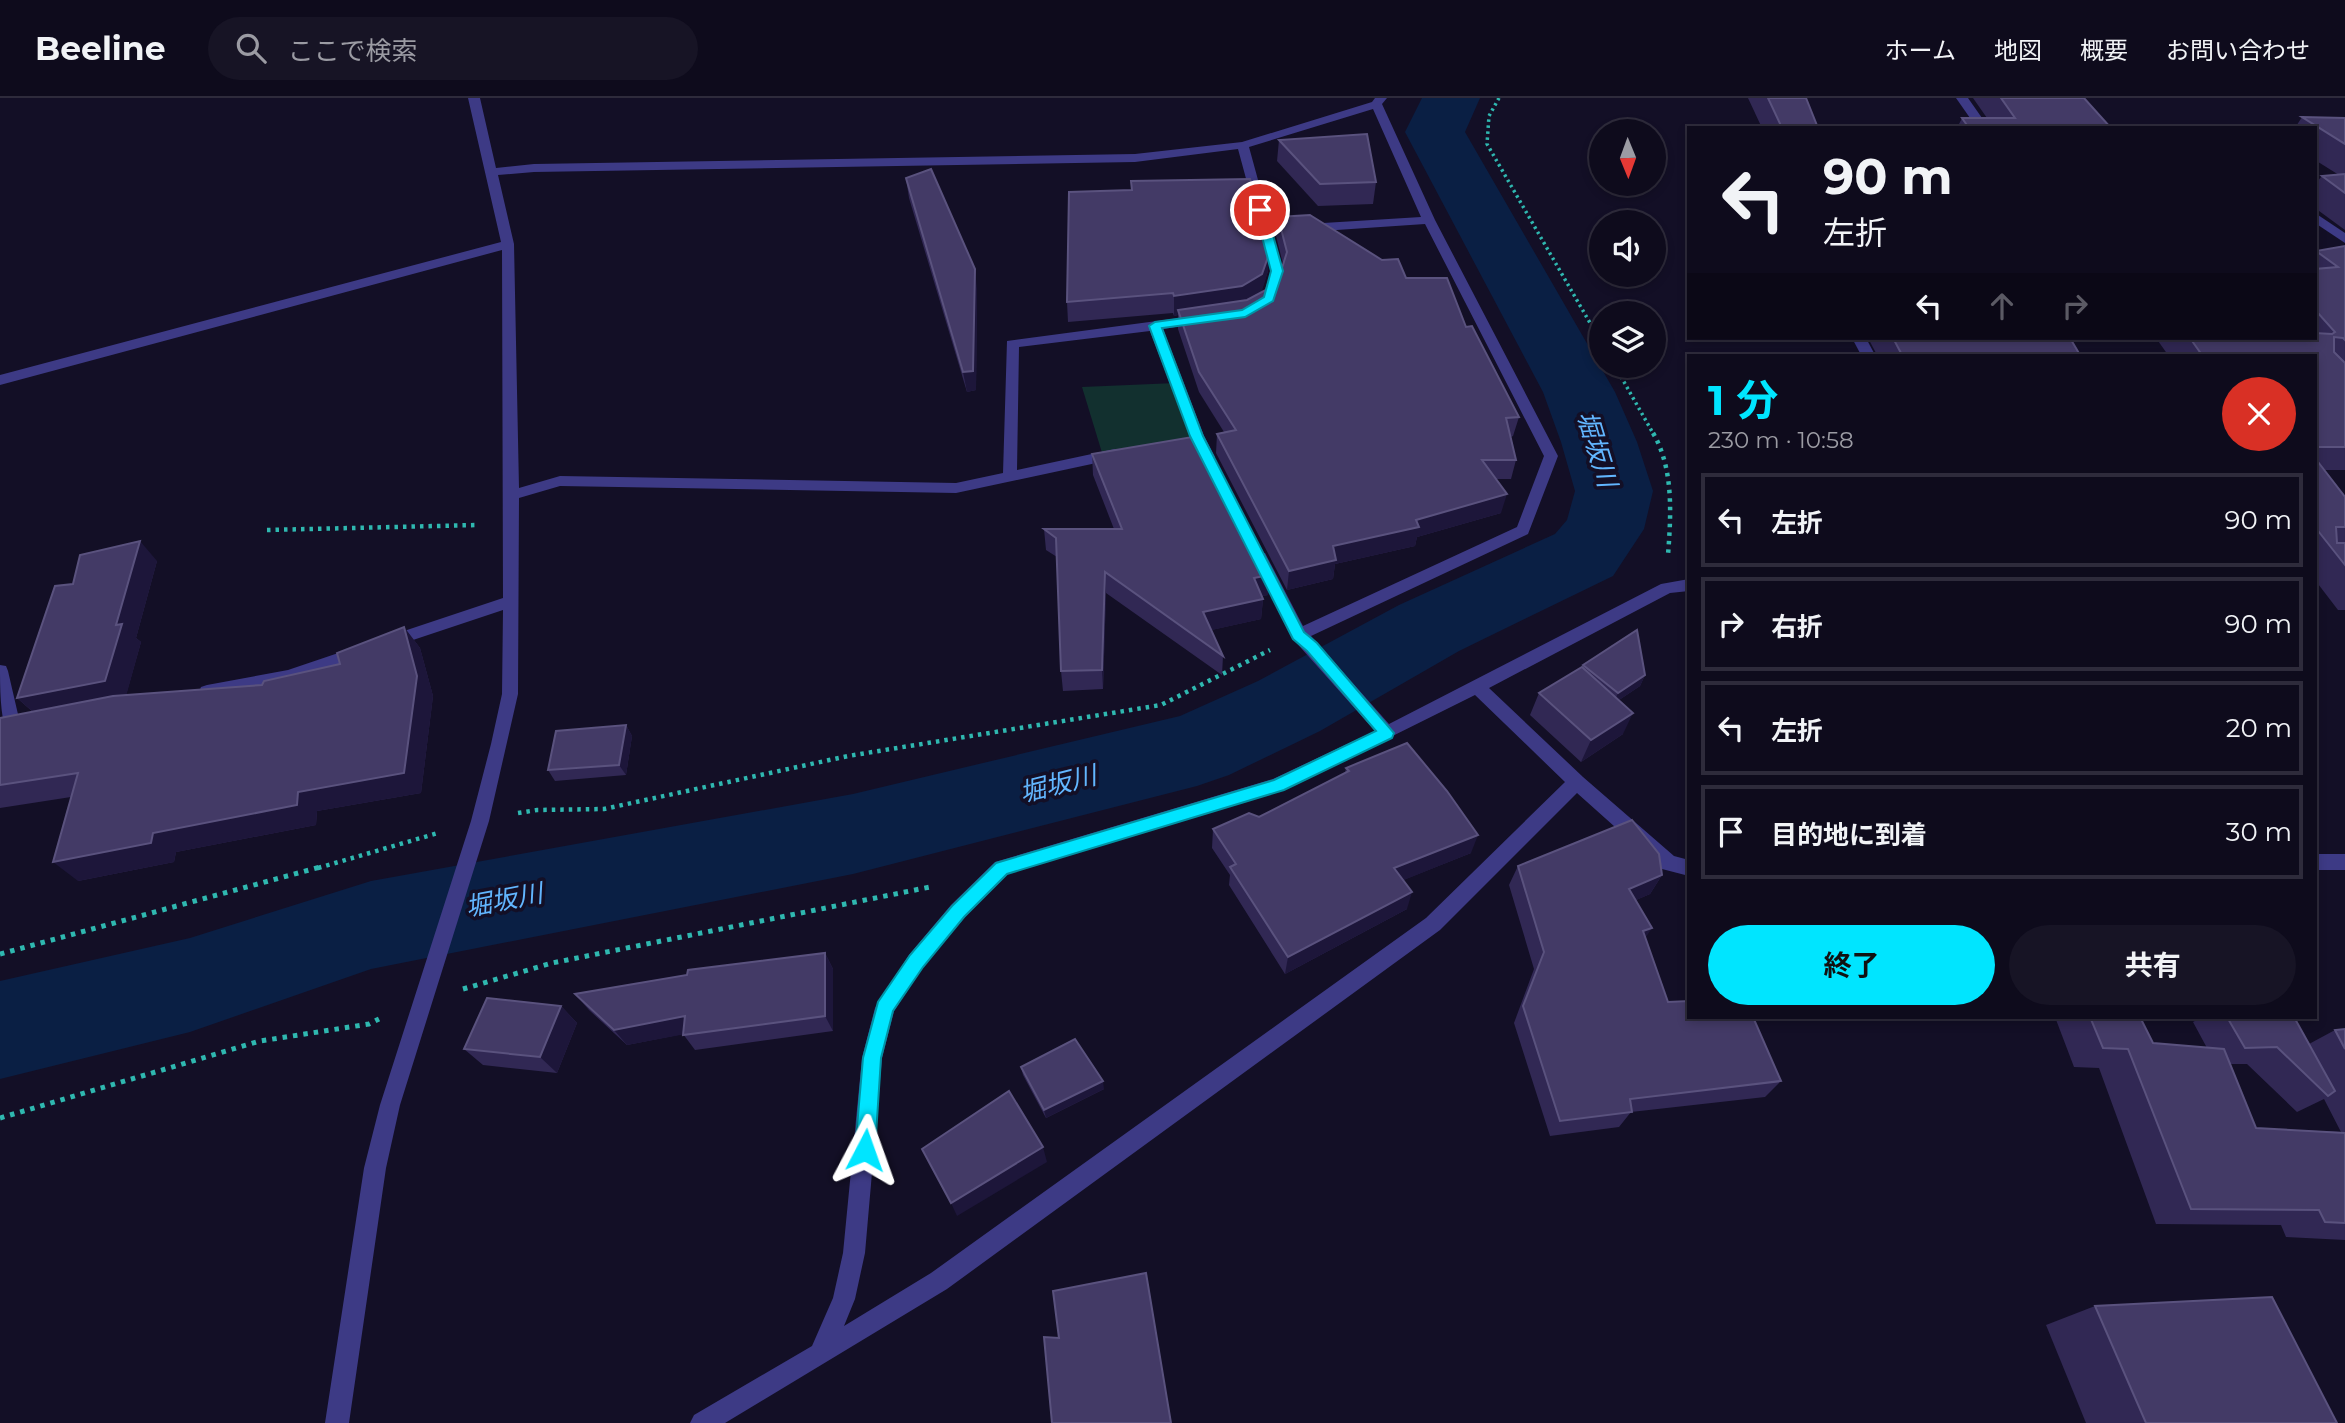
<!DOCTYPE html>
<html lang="ja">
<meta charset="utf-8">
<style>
body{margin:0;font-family:Montserrat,"Noto Sans JP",sans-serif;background:#171425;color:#f1f3f6;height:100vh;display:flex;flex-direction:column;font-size:26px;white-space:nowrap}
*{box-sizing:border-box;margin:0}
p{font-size:23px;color:#9b9ba3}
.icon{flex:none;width:38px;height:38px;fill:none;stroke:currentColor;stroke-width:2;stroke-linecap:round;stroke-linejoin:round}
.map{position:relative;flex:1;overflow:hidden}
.drawer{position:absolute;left:1687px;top:256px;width:630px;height:665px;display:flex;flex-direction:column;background:#0e0b1c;border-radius:0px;box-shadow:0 4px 10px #0003,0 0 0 2px #2e2b3b}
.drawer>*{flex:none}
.guide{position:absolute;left:1687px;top:28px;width:630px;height:214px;border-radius:0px;box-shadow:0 4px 10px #0003,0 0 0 2px #2e2b3b;background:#0e0b1c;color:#f1f3f6;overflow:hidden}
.needle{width:46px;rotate:179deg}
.buttons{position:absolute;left:1589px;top:21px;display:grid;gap:14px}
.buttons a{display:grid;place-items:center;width:77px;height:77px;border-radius:50%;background:#0e0b1c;box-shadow:0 4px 10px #0003,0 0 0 2px #2e2b3b;font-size:35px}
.pin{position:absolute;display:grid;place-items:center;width:60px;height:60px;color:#fff;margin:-30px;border:4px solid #fff;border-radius:50%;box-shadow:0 2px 7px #0007}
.me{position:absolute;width:77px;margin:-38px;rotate:4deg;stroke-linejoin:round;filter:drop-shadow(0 0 5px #0008)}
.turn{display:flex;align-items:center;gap:24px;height:147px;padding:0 21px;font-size:32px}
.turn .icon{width:91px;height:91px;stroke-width:2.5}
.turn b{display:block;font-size:49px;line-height:60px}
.lanes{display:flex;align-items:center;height:66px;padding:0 21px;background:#0003;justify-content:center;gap:35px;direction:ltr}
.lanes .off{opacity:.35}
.round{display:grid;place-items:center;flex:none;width:74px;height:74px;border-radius:37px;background:#171425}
.head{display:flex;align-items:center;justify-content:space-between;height:119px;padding:0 21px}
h1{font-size:42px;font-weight:700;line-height:52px;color:#00e5ff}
.primary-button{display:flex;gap:14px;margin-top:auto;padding:14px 21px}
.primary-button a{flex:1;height:80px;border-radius:42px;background:#00e5ff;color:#111;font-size:28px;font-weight:700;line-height:80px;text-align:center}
.primary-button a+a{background:#171425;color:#f1f3f6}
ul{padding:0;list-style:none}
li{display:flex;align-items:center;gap:21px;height:94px;margin:0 14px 10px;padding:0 7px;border:4px solid #2e2b3b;border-radius:0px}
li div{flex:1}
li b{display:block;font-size:26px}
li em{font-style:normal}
header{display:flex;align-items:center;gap:42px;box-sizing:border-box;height:98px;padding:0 35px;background:#0e0b1c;border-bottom:2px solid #2e2b3b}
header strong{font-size:33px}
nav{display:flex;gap:38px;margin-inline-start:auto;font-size:24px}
.search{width:490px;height:63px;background:#171425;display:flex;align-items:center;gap:18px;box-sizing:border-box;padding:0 24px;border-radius:38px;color:#9b9ba3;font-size:26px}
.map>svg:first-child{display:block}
.green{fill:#12302f}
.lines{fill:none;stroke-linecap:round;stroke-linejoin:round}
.river{fill:#0a1f44;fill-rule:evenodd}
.path-far2{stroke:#2fb8b0;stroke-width:3.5;stroke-dasharray:2.5 3.5;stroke-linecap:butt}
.path-far1{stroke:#2fb8b0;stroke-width:4.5;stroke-dasharray:3.5 5;stroke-linecap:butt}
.path{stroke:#2fb8b0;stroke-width:5;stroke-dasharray:4.5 6;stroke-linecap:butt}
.minor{fill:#3d3a85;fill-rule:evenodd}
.wall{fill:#312854;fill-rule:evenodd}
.shaded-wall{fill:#1d163a}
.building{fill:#433a66;stroke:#5a527e;stroke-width:2}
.route{fill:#00e5ff;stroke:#0095a6;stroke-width:2}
.labels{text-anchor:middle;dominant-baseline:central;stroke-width:7;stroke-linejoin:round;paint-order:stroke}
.water-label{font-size:26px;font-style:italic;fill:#62b6ff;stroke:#130f26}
</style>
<header>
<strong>Beeline</strong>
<div class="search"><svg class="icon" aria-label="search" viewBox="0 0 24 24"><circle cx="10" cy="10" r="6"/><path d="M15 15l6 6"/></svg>ここで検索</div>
<nav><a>ホーム</a><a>地図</a><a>概要</a><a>お問い合わせ</a></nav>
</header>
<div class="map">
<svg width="2345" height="1325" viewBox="0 0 2345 1325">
<rect width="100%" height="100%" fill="#130f26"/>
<!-- green -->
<path class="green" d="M1176,285L1197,338L1103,358L1082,289Z"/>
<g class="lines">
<!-- river -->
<path class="river" d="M1422,0H1480L1465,34L1615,294L1637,344L1653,393L1644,431L1613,478L1459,553L1320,633L1229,677L1197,688L853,776L371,871L190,934L0,981V883L190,840L371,783L853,696L1180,618L1258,583L1399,507L1555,436L1567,422L1575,393L1561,344L1543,294L1405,34Z"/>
<!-- path-far2 -->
<g class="path-far2">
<path d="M1499,0L1489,18L1487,46L1601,244"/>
<path d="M1615,268L1654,337"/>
</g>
<!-- path-far1 -->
<g class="path-far1">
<path d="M1653,335C1674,371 1671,417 1668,457"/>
<path d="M267,432L478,427"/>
<path d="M518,715L537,712L604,711L848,658L1161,607L1270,552"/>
<path d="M318,770L438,735"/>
</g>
<!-- path -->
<g class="path">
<path d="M0,856L324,768"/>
<path d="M463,891L552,865L930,789"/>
<path d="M0,1020L260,943L369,926L379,921"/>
</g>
<!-- minor -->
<g class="minor">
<path d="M468,0H480L496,70L534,66L1135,56L1242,44L1372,4L1375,0H1387L1382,6L1435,122L1558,358L1528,436L1311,538L1389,626L1661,486L1689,481V493L1670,495L1489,590L1583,679L1674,758L1689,762V778L1662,771L1577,695L1440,832L947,1191L725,1325H690L694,1317L812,1248L833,1200L843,1155L862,960L875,910L909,857L951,807L995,764L1273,681L1375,633L1293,541L1251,459L1253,455H1265L1303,528L1517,429L1544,358L1425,126L1307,134L1301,130L1307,126L1421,119L1373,11L1249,49L1283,173L1276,200L1261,209L1254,205L1263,198L1271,173L1238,51L1135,64L534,74L498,77L514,146L519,390L560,378L956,385L1003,375L1007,243L1202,217L1209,221L1207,224L1163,231L1204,338L1215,359L1208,364L1203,363L1190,338L1150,233L1019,249L1017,372L1115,351L1122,356L1115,361L956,395L560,388L519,400L518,596L489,723L400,1007L386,1070L349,1325H325L364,1070L380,1007L471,723L491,646L502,596L503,512L389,550L381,544L383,540L503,500L502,152L0,287V277L501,144ZM1475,597L1565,684L1426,820L931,1175L844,1228L855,1201L865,1155L882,960L894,913L923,869L965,819L1008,776L1284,692Z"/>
<path d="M1956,0H1968L1989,30H1977Z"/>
<path d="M2315,115L2345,135V145L2315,125Z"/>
<path d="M1852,240H1866L1875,257H1861Z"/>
<path d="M359,548L367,554L365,558L289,585L207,601L201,599L199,594L201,589L207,587L288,572Z"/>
<path d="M0,567L6,568L8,573L20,625L28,626L31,631L28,636L13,640L7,638C0,616 0,590 0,567Z"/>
<rect x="2315" y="756" width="30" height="16"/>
</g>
</g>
<!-- wall -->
<g class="wall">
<path d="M1748,0H1806L1818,30H1762Z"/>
<path d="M1973,0H2084L2111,30H1957L1962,20H1987Z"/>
<path d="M2302,19L2345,20V132L2315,110V86L2322,78L2339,77L2315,62V30H2295Z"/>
<path d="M1279,42L1376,84L1373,106L1318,108L1277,63Z"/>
<path d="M906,80L977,191L976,292L967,294L909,100Z"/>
<path d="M1131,83L1268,173L1261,194L1277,186L1283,166L1276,138L1278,119L1406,180L1466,229L1519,319L1513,338L1511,339L1516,362L1511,381H1496L1501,415L1417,439L1415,448L1335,466L1333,481L1287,492L1216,355L1217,336L1224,334L1199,294L1178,231V217L1174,218L1173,215L1068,224L1067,204L1131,92Z"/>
<path d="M2345,148V372H2324L2345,399V512H2338L2315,482V257H2168L2156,240H2315V154L2316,153Z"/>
<path d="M1868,240H2070L2080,257H1877Z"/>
<path d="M1092,356L1269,477L1268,497L1262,498L1263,501L1261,521L1211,532L1223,558L1222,577L1106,495L1103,591L1063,593L1061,573L1057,459L1046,452L1044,431H1114L1093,377Z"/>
<path d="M157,463L136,540L141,544L126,597L262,587L340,566L404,529L420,550L433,598L421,695L317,713L316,727L176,754L174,764L78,783L71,699L0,710V620L33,614L17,600L73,486Z"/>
<path d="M1583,567L1645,577L1640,588L1619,602L1623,636L1581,664L1530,617L1539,595L1582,570Z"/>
<path d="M626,627L632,638L626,677L555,683L548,672Z"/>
<path d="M1346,670L1471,755L1403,782L1407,811L1285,876L1229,787L1230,777L1212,750L1213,731L1259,719L1345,675Z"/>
<path d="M1518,768L1662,777L1650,796L1636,802L1645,841L1668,904L1781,983L1765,999L1631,1014L1619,1029L1550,1038L1514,925L1534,871L1509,787Z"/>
<path d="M825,855L833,871V933L695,952L683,936L627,947L589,912L575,896Z"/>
<path d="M561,908L577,925L557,975L483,967L464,951Z"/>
<path d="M2055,919H2140L2153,945L2207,950L2193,924L2200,920L2199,919H2294L2309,946L2335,932L2345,931V1142L2286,1139L2281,1127L2156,1126L2099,970L2074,969ZM2230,966H2247L2297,1014L2324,1001L2341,1034L2256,1030Z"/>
<path d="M1021,969L1104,991L1046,1020L1023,977Z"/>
<path d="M2095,1208L2337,1325H2086L2046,1227Z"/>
</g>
<!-- shaded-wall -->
<g class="shaded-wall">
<path d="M1270,153L1268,173L1261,196L1241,208L1178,212V217L1174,218V198Z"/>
<path d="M975,171L977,191L976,292L967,294L963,274Z"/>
<path d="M1507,396L1501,415L1417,439L1415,448L1335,466L1333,481L1287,492L1289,473L1333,448L1416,422Z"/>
<path d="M140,443L157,463L136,540L141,544L125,602L39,619L17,600Z"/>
<path d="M1105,474L1106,495L1103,591L1102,572Z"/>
<path d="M1269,477L1268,497L1252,500L1254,480Z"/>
<path d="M1263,501L1261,521L1203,534V514Z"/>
<path d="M404,529L420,550L433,598L421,695L317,713L316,727L176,754L174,764L78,783L53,764L298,694Z"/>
<path d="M1645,577L1640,588L1613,606L1618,595Z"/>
<path d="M1633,615L1623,636L1581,664L1591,642Z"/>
<path d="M626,627L632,638L626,677L619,667Z"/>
<path d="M1478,737L1471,755L1389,788L1394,770Z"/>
<path d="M1662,777L1650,796L1618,810L1629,791Z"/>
<path d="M1412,794L1407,811L1285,876L1288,859Z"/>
<path d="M1652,830L1640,848L1643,833Z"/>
<path d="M825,855L833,871V933L825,918Z"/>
<path d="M561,908L577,925L557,975L540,959Z"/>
<path d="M685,918L696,934L627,947L614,932Z"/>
<path d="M1103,983L1104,991L1046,1020L1044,1012Z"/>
<path d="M1043,1049L1047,1064L957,1118L951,1105Z"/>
</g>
<!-- building -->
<g class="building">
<path d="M1768,0H1806L1818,30H1782Z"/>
<path d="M2001,0H2084L2111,30H1969L1962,20H2015Z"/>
<path d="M2302,19L2345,20V46Z"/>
<path d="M1367,36L1376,84L1320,86L1279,42Z"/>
<path d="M931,71L975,171L973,273L963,274L906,80Z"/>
<path d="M2345,76V95L2322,78Z"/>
<path d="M1250,81L1270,153L1262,176L1242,188L1174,198L1173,195L1067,204L1069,94L1132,92L1131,83Z"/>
<path d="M1310,117L1382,162L1398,161L1406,180H1447L1466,229L1472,228L1519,319L1506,320L1516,362H1482L1507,396L1416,422L1419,429L1333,448L1336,462L1289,473L1217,336L1236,332L1199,274L1178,212L1247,202L1277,186L1287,154L1278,119Z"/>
<path d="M2345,148V242L2343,240L2334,239V254L2345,265V349H2315V257H2202L2190,240H2315V235L2332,236L2335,234L2318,215H2315V171L2338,169L2316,153Z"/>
<path d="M1893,240H2070L2080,257H1902Z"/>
<path d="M1198,338L1269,477L1254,480L1263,501L1203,514L1223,558L1105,474L1102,572L1061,573L1056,440L1044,431H1122L1092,356Z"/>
<path d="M2315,360L2345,399V429H2336L2337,445H2345V467L2315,429Z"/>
<path d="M140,443L116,527L122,526L105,583L17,600L55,488L73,486L80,457Z"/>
<path d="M404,529L417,578L404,675L298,694L297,707L153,735L151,745L53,764L78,675L0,687V620L113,598L262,587L264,583L340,566L337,555Z"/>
<path d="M1637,532L1645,577L1618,595L1583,567Z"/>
<path d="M1582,569L1633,615L1591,642L1539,595Z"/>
<path d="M626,627L619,667L548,672L556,633Z"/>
<path d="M1407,645L1447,693L1478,737L1394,770L1412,794L1288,859L1230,769L1236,766L1213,731L1249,715L1259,719L1349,673L1346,670Z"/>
<path d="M1632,722L1659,756L1662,777L1629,791L1652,830L1643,833L1668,904L1689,903V919H1753L1781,983L1630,1001L1632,1014L1560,1023L1523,908L1544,854L1518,768Z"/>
<path d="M825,855V918L683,937L685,918L614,932L575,896L687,877L688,872Z"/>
<path d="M487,900L561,908L540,959L464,951Z"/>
<path d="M2090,919H2140L2153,945L2224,951L2256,1030L2345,1035V1125L2325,1124L2319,1112L2191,1111L2128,951L2103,950Z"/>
<path d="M2227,919H2294L2335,993L2328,998L2277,949L2245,950Z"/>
<path d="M2345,931V951L2335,932Z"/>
<path d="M1075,941L1103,983L1044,1012L1021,969Z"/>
<path d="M1009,993L1043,1049L951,1105L922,1051Z"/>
<path d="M1146,1175L1171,1325H1052L1044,1239L1059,1240L1053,1193Z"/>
<path d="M2272,1199L2337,1325H2146L2095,1208Z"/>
</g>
<!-- route -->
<path class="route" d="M1260,108L1266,112L1283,173L1273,203L1245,219L1162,230L1203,338L1304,534L1317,545L1394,635L1392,640L1284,692L1007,776L964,819L923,869L893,913L881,960L875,1052L872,1059L865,1062L858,1059L855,1052L863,960L878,904L910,857L952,808L996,765L1274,682L1376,633L1307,553L1293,541L1190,338L1149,228L1155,224L1242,212L1264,199L1271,173L1255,112Z"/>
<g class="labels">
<!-- water labels -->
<g class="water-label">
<text transform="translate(1597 351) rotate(73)">堀坂川</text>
<text transform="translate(1058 686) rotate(-14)">堀坂川</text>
<text transform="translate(504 802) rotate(-11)">堀坂川</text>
</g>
</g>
</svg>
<div class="buttons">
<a><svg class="needle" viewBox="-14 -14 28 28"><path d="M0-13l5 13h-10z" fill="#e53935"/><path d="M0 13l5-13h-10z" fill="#9b9ba3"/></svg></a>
<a><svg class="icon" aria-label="sound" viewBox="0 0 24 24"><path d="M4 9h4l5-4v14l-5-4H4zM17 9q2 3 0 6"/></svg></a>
<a><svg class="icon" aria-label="layers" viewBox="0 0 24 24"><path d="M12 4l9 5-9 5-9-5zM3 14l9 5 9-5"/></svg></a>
</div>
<div class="pin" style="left:1260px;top:112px;background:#d93025"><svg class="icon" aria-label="arrive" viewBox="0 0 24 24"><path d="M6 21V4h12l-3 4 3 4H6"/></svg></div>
<svg class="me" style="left:865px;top:1052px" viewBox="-20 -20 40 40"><path d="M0-17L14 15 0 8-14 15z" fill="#00e5ff" stroke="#fff" stroke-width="4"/></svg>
<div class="guide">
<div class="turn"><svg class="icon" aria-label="left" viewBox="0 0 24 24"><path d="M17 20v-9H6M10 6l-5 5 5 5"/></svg><div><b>90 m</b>左折</div></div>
<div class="lanes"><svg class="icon" aria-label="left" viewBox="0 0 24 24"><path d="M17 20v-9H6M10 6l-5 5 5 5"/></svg><svg class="icon off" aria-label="ahead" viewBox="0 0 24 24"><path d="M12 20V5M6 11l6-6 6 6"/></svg><svg class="icon off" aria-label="right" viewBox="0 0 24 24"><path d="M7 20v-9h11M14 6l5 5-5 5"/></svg></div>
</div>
<section class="drawer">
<div class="head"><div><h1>1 分</h1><p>230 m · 10:58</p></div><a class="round" style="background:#d93025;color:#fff"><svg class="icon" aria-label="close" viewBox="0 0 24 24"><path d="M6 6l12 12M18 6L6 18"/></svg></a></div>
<ul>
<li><svg class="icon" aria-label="left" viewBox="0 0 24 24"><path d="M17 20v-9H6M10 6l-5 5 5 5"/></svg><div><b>左折</b></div><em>90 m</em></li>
<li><svg class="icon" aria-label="right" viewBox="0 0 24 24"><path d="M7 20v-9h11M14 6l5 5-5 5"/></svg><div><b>右折</b></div><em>90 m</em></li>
<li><svg class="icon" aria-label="left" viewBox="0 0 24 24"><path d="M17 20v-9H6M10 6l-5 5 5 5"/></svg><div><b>左折</b></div><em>20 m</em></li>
<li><svg class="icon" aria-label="arrive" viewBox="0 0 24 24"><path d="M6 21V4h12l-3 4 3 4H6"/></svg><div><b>目的地に到着</b></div><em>30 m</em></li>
</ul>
<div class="primary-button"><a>終了</a><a>共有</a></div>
</section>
</div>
